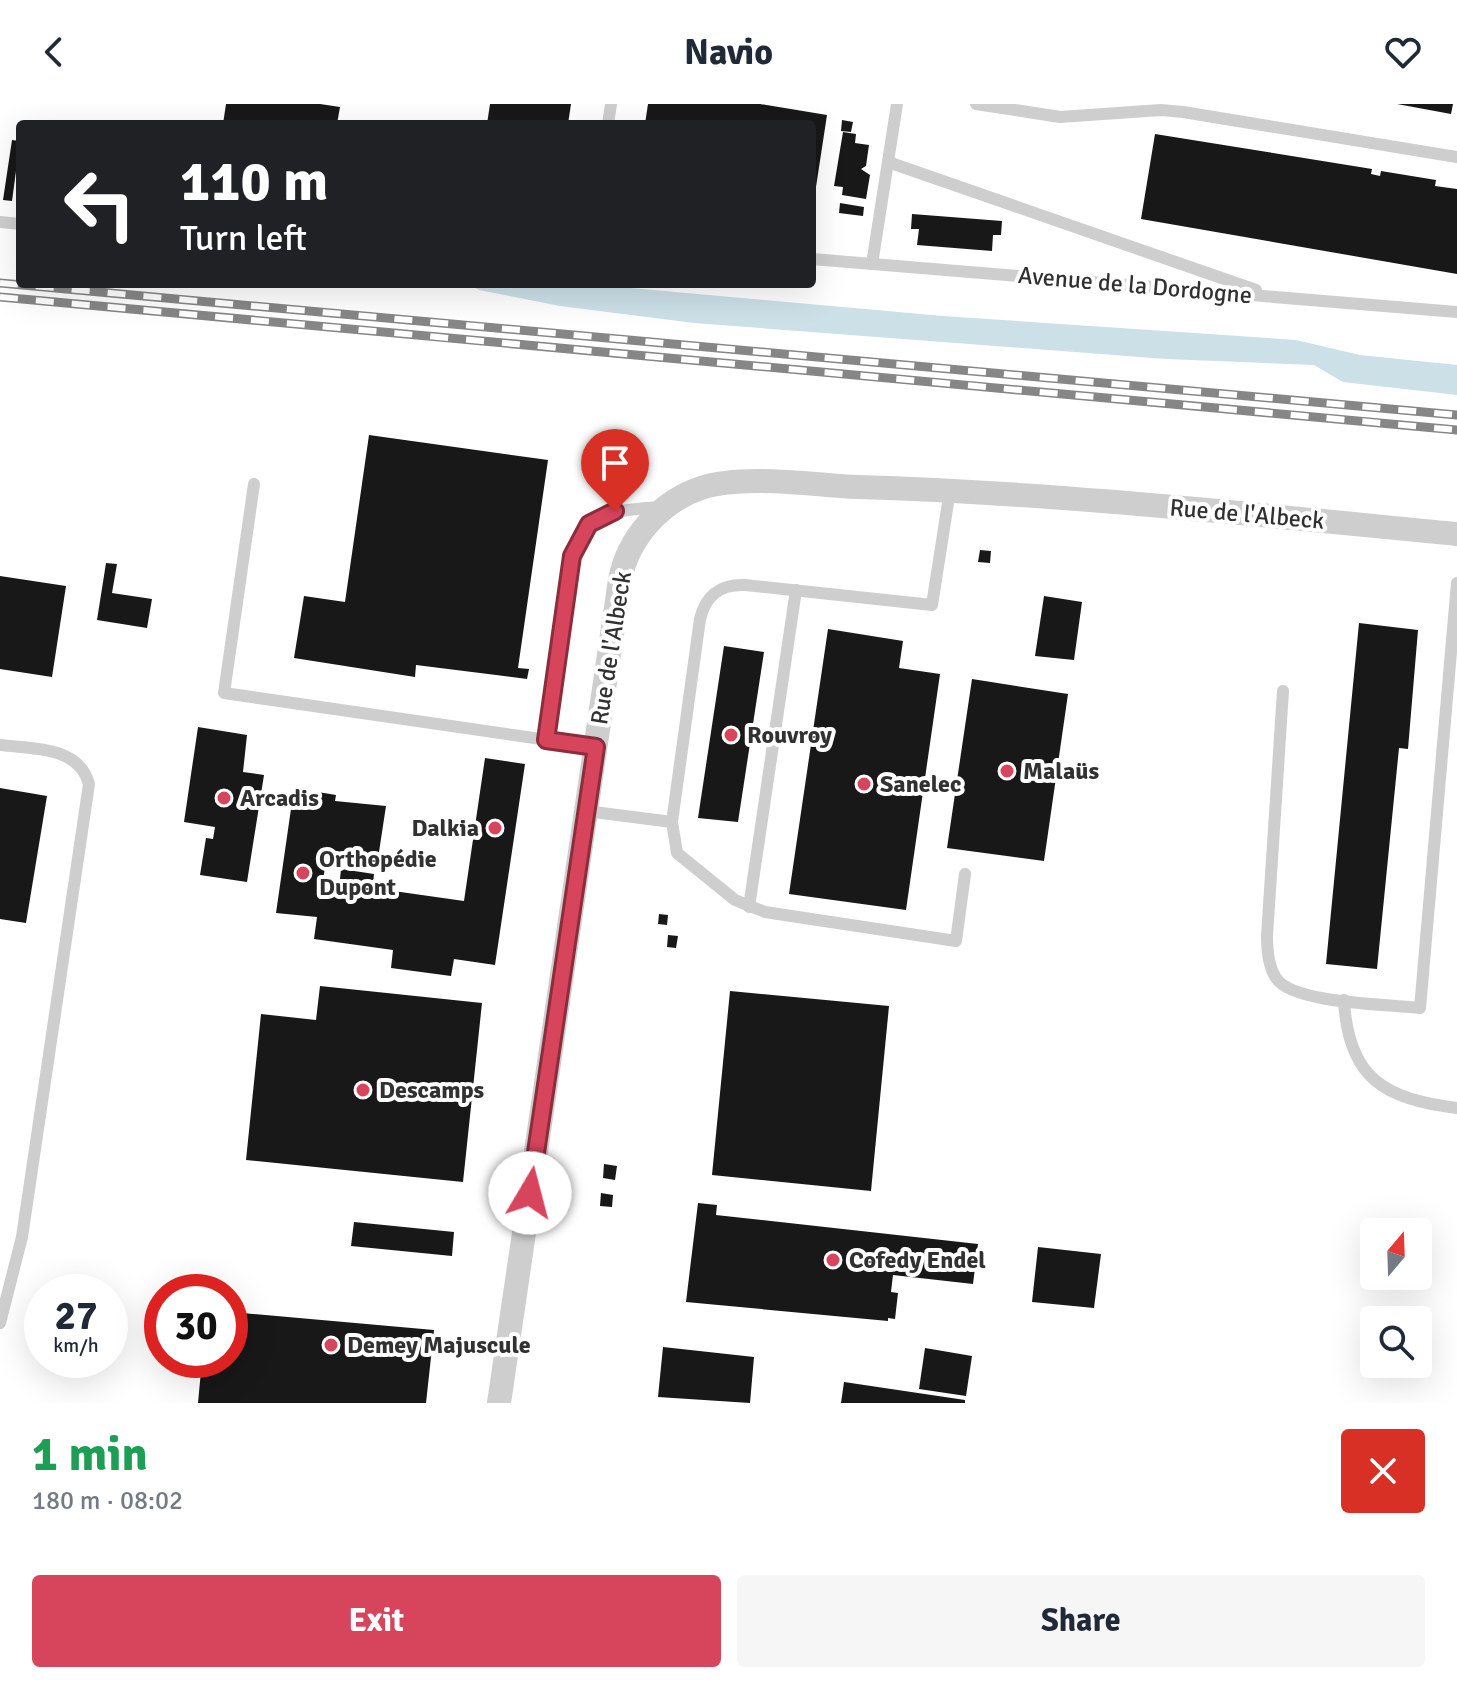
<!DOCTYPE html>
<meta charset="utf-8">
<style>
body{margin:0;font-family:Signika,sans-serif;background:#f6f6f7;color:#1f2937;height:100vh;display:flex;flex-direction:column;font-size:30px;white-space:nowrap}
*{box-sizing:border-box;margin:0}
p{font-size:26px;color:#747a83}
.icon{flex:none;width:44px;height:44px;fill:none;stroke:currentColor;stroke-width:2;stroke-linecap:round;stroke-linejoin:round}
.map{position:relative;height:1299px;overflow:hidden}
.panel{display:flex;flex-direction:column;background:#fff;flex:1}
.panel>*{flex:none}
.banner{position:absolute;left:16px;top:16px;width:800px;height:168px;border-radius:8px;box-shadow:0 8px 32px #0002;background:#202124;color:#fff;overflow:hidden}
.needle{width:52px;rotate:19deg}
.controls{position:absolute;left:1360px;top:1114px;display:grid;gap:16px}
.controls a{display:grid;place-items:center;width:72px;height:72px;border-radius:8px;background:#fff;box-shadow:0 8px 32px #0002;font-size:40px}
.speed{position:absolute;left:24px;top:1170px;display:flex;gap:16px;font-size:40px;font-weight:700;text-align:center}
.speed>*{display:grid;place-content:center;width:104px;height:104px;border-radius:50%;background:#fff;box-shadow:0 8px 32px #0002;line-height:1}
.speed small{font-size:20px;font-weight:400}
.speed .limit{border:12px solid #d22;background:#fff;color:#111}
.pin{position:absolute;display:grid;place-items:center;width:68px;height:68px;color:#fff;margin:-82px -34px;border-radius:50% 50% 50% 0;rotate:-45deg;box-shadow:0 0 8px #0007}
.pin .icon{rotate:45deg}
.me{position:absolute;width:88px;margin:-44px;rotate:8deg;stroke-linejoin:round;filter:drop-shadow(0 0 6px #0008)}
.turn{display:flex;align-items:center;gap:28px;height:168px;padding:0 32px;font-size:36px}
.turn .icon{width:104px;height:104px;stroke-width:2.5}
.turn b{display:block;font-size:56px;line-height:68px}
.round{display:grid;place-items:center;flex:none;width:84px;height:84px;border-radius:8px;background:#f6f6f7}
.head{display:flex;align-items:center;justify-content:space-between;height:136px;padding:0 32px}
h1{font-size:48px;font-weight:800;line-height:60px;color:#1e9e55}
.action{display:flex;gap:16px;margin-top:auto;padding:16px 32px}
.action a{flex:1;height:92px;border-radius:8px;background:#d7455d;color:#fff;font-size:32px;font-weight:800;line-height:92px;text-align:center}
.action a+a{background:#f6f6f7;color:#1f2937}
header{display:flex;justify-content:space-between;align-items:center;height:104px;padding:0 32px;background:#fff;font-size:36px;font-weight:800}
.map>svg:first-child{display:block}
.water{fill:#cce0e8}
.building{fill:#181818}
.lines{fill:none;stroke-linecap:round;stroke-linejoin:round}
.service{stroke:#cecece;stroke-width:12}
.minor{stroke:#cecece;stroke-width:24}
.rail-casing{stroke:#868686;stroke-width:9}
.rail{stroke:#fff;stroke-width:6;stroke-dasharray:18;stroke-linecap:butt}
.route-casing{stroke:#8c2d3c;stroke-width:20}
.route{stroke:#d7455d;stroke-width:14}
.poi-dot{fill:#d7455d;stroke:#fff;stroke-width:3}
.labels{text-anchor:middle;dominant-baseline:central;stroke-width:8;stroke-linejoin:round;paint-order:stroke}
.street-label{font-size:24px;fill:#313131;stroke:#fff}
.poi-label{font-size:24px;font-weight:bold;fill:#313131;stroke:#fff;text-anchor:start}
</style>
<header><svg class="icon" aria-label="back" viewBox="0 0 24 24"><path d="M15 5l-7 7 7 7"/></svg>Navio<svg class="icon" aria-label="heart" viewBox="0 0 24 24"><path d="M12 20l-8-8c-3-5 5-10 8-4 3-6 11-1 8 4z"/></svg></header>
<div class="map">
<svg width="1457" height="1299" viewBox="0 0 1457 1299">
<rect width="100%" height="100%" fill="#fff"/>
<!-- water -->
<path class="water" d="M468,180H587L943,212L1296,236L1360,251L1457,261V291L1343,278L1314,261L1166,255L694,219L560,202L479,186Z"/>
<!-- building -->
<g class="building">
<path d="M226,0H320L340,3L337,20H223Z"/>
<path d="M490,0H571L568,20H487Z"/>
<path d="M648,0H760L827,11L814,96L812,20H645Z"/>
<path d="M1397,0H1453L1451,10Z"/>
<path d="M842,16L853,18L851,28L841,27Z"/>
<path d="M843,28L856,30L855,39L869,41L866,62L861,65L870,71L866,95L842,91L843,83L834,82Z"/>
<path d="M1155,30L1372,65L1371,70L1380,72L1381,67L1436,76L1435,82L1457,85V170L1141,115Z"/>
<path d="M12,36L20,37L12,97L3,96Z"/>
<path d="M840,99L864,103L863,112L839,109Z"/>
<path d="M912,110L1002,117L1001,131H993L992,147L917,141L919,125H911Z"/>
<path d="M369,331L548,356L518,564L529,565L527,575L416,561L415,573L294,554L304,492L345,498Z"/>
<path d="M980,446L991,447L990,459L978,458Z"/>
<path d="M106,459L117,460L112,489L152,495L147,524L97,516Z"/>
<path d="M0,472L66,482L52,573L0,565Z"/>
<path d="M1044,492L1082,498L1074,556L1035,552Z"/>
<path d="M1359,519L1418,526L1408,645L1399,644L1377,865L1326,860Z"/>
<path d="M828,525L903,537L899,564L940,570L906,806L789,790Z"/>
<path d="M724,542L764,548L738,718L698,714Z"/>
<path d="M972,575L1068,590L1044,757L947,744Z"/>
<path d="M198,623L247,631L243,668L264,671L247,778L200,771L206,734L213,735L215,723L184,718Z"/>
<path d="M485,654L525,660L495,861L454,855L451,872L391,864L393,846L314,835L317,813L276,809L294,684L336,691L335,697L386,702L377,761L326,756L323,777L464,797Z"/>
<path d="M0,684L47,692L26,819L0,815Z"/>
<path d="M341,765L374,770L373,780L340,775Z"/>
<path d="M659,810L668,811L667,821L658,820Z"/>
<path d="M668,831L678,832L676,844L667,843Z"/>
<path d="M320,882L482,899L463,1078L246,1056L261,910L316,916Z"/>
<path d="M730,887L889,902L871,1087L712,1071Z"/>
<path d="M604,1060L617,1062L615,1076L603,1074Z"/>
<path d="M601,1089L613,1091L612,1103L600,1102Z"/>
<path d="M698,1099L717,1101L716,1111L978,1140L973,1180L893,1171L891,1188L898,1189L895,1215L888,1214V1217L686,1198Z"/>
<path d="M354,1118L454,1128L452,1152L351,1142Z"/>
<path d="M1038,1143L1101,1150L1094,1204L1032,1198Z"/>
<path d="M230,1208L434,1226L426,1299H198L202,1256H230Z"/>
<path d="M663,1243L754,1253L750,1299L658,1293Z"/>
<path d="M925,1244L972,1252L966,1292L919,1285Z"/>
<path d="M844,1278L965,1296V1299H841Z"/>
</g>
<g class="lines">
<!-- service -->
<g class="service">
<path d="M976,0L1060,13L1161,6L1183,8L1457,53"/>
<path d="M608,20L611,0"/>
<path d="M888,58L1256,186"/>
<path d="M0,118L20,120"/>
<path d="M812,155L1457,208"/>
<path d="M872,160L897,0"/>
<path d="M254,380L224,589L596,643"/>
<path d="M1283,587L1267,832C1267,845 1268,862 1276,874C1293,900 1388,900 1420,904L1457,479"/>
<path d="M546,636L576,440C594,405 624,406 660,403"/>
<path d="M0,641C33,645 79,642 89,680L22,1133L0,1219"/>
<path d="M586,707L672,718L677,749L735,796L765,808L956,837L965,770"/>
<path d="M672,718L700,515C706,491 720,480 745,481L932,501L950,386"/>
<path d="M749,803L796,486"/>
<path d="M1344,896C1348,974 1384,995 1457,1004"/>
</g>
<!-- minor -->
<path class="minor" d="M499,1299L620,476C628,434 660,398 701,384C744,370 812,381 858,383C1058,389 1258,411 1457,430"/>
<!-- rail casing -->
<g class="rail-casing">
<g id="rail">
<path d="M0,179L1457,311"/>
<path d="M0,193L1457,326"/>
</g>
</g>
<!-- rail -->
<use href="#rail" class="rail"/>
</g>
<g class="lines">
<!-- route casing -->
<g class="route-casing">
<path id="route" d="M530,1089L596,643L546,636L572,452L589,420L615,407"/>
</g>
<!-- route -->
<use href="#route" class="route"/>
</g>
<!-- markers -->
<g class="poi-dot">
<circle cx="731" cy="631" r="8"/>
<circle cx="1007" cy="667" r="8"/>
<circle cx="864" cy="680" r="8"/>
<circle cx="224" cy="694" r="8"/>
<circle cx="495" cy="724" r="8"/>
<circle cx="303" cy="769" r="8"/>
<circle cx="363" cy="986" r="8"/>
<circle cx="833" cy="1156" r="8"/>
<circle cx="331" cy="1241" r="8"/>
</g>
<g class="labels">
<!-- street labels -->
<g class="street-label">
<text transform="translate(1135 181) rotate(5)">Avenue de la Dordogne</text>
<text transform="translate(1247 410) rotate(5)">Rue de l'Albeck</text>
<text transform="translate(611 544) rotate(-81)">Rue de l'Albeck</text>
</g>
<!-- poi labels -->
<g class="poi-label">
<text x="747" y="631">Rouvroy</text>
<text x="1023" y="667">Malaüs</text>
<text x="880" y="680">Sanelec</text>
<text x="240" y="694">Arcadis</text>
<text x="479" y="724" text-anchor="end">Dalkia</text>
<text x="319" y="755">Orthopédie<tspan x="319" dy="28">Dupont</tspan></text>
<text x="379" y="986">Descamps</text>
<text x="849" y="1156">Cofedy Endel</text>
<text x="347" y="1241">Demey Majuscule</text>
</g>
</g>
</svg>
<div class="controls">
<a><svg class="needle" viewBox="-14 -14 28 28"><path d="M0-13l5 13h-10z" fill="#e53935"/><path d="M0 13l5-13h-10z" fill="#747a83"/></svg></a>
<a><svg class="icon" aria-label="search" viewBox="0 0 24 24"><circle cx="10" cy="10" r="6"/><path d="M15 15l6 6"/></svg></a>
</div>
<div class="speed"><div>27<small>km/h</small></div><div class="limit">30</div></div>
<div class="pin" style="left:615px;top:407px;background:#d93025"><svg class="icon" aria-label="arrive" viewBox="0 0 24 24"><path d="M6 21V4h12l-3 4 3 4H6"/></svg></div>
<svg class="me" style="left:530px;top:1089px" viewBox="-20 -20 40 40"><circle r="19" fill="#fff"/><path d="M0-13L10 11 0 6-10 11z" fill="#d7455d"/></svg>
<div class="banner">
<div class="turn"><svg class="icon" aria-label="left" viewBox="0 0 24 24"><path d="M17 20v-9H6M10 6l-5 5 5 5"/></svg><div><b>110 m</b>Turn left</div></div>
</div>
</div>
<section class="panel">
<div class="head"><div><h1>1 min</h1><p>180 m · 08:02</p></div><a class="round" style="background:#d93025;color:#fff"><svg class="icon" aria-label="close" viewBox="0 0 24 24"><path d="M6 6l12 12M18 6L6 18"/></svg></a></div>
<div class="action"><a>Exit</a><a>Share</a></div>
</section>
